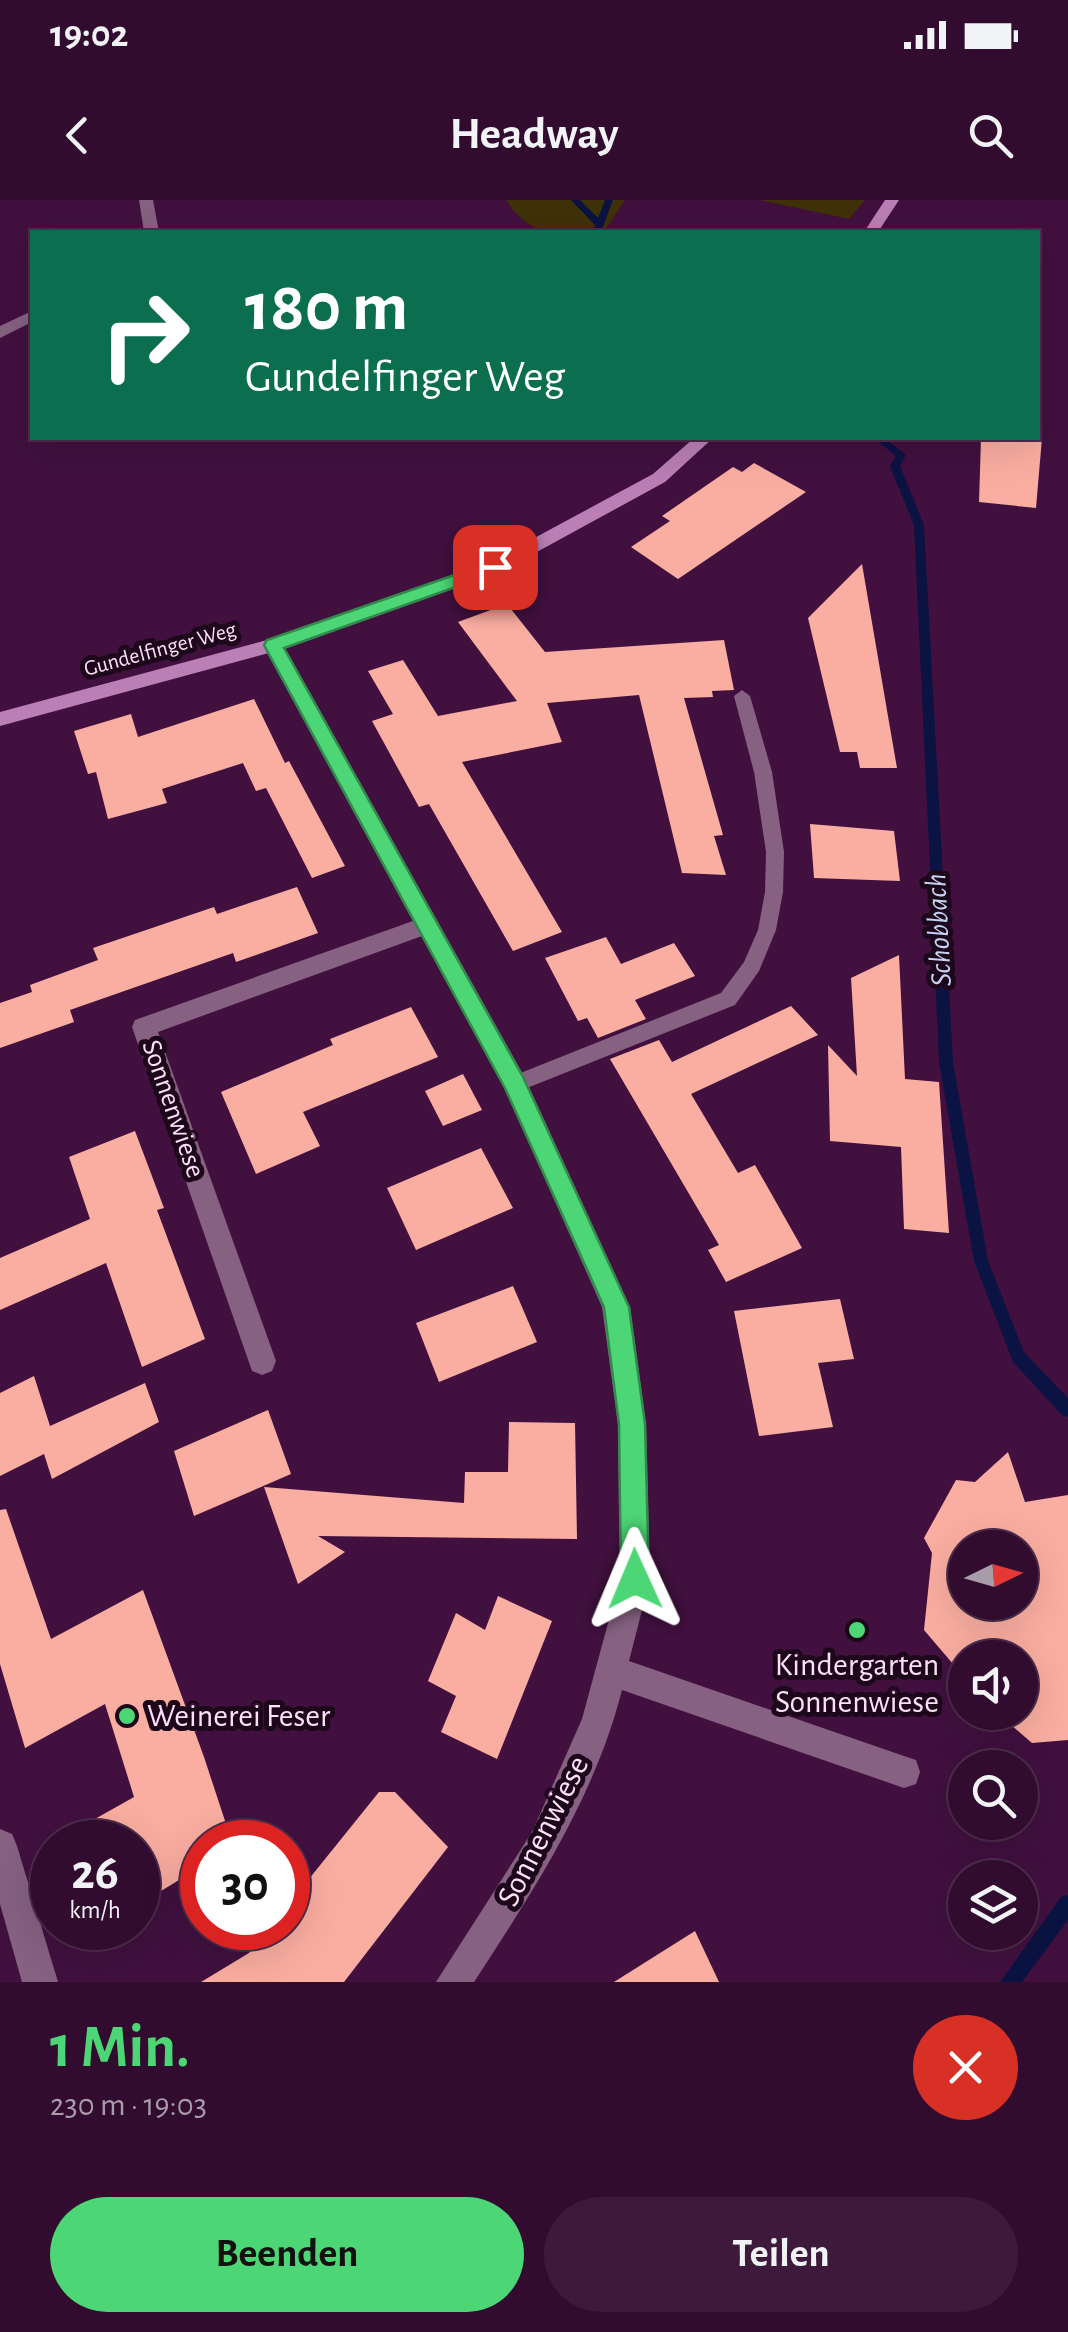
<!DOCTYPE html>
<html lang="de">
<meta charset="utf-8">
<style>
body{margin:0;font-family:"Alegreya Sans",sans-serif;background:#3d1a3b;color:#f1f3f6;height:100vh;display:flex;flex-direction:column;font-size:38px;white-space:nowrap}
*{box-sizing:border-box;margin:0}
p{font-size:32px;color:#a89baa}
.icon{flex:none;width:55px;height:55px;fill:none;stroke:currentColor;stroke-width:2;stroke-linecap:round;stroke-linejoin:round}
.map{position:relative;height:1782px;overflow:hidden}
.sheet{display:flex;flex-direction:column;background:#310c2f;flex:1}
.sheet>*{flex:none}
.banner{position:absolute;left:30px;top:30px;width:1010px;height:210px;border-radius:0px;box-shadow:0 10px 40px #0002,0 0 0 2px #4c2c4b;background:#0b6e4f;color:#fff;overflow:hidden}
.needle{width:65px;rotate:85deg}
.tools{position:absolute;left:948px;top:1330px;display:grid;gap:20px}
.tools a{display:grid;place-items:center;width:90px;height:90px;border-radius:50%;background:#310c2f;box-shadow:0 10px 40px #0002,0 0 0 2px #4c2c4b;font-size:50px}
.speed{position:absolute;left:30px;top:1620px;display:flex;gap:20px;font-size:50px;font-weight:700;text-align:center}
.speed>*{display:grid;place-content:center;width:130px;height:130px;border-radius:50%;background:#310c2f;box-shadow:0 10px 40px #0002,0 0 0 2px #4c2c4b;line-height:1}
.speed small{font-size:25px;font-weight:400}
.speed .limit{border:15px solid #d22;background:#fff;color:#111}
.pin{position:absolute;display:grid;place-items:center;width:85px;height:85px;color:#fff;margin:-42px;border-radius:20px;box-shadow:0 5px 15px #0006}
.me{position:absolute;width:110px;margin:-55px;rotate:359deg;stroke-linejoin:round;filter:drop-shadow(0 0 8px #0008)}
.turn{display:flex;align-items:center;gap:35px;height:210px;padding:0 50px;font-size:45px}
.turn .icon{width:130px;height:130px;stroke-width:2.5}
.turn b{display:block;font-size:70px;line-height:85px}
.round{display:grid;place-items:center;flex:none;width:105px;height:105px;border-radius:52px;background:#3d1a3b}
.head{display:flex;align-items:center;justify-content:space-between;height:170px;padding:0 50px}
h1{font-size:60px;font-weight:700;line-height:75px;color:#4dd676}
.cta{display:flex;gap:20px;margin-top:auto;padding:20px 50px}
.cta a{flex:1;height:115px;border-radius:60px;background:#4dd676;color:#111;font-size:40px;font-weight:700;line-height:115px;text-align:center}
.cta a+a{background:#3d1a3b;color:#f1f3f6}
.status{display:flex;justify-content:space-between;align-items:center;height:70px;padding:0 50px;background:#310c2f;direction:ltr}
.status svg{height:28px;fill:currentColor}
header{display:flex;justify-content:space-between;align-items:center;height:130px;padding:0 50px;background:#310c2f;font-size:45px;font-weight:700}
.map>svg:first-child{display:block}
.green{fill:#3f3108}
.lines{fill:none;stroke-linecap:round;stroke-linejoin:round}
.stream{fill:#0b1343;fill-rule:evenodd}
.building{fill:#faaea1;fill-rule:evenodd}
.lane{fill:#866182;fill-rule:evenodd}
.street{fill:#866182;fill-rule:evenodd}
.secondary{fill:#ba7fb5;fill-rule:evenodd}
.route{fill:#4dd676;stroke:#328b4d;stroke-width:2.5}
.poi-dot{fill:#4dd676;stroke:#1d081b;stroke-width:4}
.labels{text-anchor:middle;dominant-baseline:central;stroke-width:10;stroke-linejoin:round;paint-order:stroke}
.far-street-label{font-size:22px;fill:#fedffa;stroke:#1d081b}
.street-label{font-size:28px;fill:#fedffa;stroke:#1d081b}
.water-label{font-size:30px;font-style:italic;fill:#c6d2f4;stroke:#1d081b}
.near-poi-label{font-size:32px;fill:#fedffa;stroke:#1d081b}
.near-street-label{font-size:32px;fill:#fedffa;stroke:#1d081b}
</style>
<div class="status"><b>19:02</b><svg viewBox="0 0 49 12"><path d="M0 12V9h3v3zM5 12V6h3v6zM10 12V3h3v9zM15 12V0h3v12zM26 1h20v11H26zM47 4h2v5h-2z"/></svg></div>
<header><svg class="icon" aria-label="back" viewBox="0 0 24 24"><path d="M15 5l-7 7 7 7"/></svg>Headway<svg class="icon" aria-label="search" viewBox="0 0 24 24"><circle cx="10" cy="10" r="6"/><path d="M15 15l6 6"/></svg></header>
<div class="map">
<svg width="1068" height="1782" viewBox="0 0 1068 1782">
<rect width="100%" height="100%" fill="#41103f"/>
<!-- green -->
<g class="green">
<path d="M506,0H625L604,32C561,33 532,41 506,0Z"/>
<path d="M760,0H865L849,19Z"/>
</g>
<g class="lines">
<!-- stream -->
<g class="stream">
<path d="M571,0H580L598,18L605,0H613L601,32H593L595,25Z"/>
<path d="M874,238H884L906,255L900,266L924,325L953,862L988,1061L1024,1152L1068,1198V1217L1062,1215L1013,1162L974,1061L939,862L914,325L890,266L896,256Z"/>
<path d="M1068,1695V1720L1022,1782H1000L1061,1697Z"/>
</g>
</g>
<!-- building -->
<g class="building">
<path d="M981,238H1042L1036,308L979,302Z"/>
<path d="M754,263L806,292L678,379L631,347L670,321L662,316L733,267L742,272Z"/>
<path d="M862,364L889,522L897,568H860L857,552H840L808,418Z"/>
<path d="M507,404L545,452L724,440L734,490L712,491L713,497L684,498L723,635L714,636L726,675L682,673L639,495L547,503L562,542L462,562L562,732L513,751L429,604L419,607L372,521L393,514L368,471L403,460L438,516L517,501L458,422Z"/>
<path d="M254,499L285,563L289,561L345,666L312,678L266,588L256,591L243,563L162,589L167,603L108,619L96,572L88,574L74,531L131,514L138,537Z"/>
<path d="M810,624L894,631L900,681L814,678Z"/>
<path d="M297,687L318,733L236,762L233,753L70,810L74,822L0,848V803L32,792L30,785L98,760L93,748L214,707L217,714Z"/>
<path d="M606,737L621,764L674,743L695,776L635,800L646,819L598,838L587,818L578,821L545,758Z"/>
<path d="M899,755L905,879L939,882L949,1033L904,1029L901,947L830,941L828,845L857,876L851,778Z"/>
<path d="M791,806L818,835L691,894L738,973L755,965L802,1048L726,1082L708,1050L719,1045L610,859L659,840L672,862Z"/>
<path d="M411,807L438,857L303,912L320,946L256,974L221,892L333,845L330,839Z"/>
<path d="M463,874L482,910L443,926L425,891Z"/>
<path d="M135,931L164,1008L157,1010L205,1139L142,1167L106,1063L0,1110V1058L90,1019L69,957Z"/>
<path d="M481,948L513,1008L416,1050L387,988Z"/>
<path d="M513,1086L537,1142L439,1182L416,1123Z"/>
<path d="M840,1099L854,1159L818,1163L833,1227L759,1236L734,1111Z"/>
<path d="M34,1176L50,1226L145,1183L159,1222L52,1279L44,1254L0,1276V1193Z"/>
<path d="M268,1210L291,1274L194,1316L174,1251Z"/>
<path d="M509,1222L575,1223L577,1339L318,1336L345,1352L298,1384L264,1287L464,1303L465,1272H508Z"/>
<path d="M1008,1252L1025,1302L1068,1295V1540L1032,1543L996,1512H1020V1458H965V1478L924,1430L932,1353L924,1338L956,1280L975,1282ZM965,1348H1020V1402H965Z"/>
<path d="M6,1309L51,1439L143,1390L204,1557L232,1642H202V1666L138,1705V1642H54L134,1597L105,1504L25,1548L0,1464V1310Z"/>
<path d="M498,1396L552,1421L497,1559L441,1532L456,1496L428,1481L456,1413L485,1430Z"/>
<path d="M379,1592H395L448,1647L344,1782H201L249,1753L269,1728H288V1705Z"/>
<path d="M695,1731L719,1782H614Z"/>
</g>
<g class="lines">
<!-- lane -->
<path class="lane" d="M742,490L750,496L772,572L784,652L783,692L776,730L759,771L735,805L522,890L515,893L508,890L505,884L508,878L721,793L744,762L758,730L765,692L766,652L754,572L734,496Z"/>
<!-- street -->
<g class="street">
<path d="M139,0H153L159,32H144Z"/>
<path d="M32,111V122L0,138V126Z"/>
<path d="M273,438L283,445L524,876L630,1107L646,1224L650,1379L629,1461L904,1556L916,1560L920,1572L916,1584L904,1588L622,1490C595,1597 534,1690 474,1782H436L532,1632L582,1519L620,1379L618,1224L602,1107L505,889L422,736L158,832L276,1161L272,1171L262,1175L252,1171L132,827L135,820L413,721L263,445Z"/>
<path d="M0,1629L12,1634L17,1646L58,1782H22L0,1704Z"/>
</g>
<!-- secondary -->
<g class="secondary">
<path d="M885,0H899L878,32H864Z"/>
<path d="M694,238H713L665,282L502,371L280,450L0,526V512L267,440L488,363L653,274Z"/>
</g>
</g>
<!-- route -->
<path class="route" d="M495,361L504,367L501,371L284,448L523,877L629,1107L645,1224L649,1379L645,1389L635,1393L625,1389L621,1379L619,1224L604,1107L505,888L264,445L267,440Z"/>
<!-- markers -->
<g class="poi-dot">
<circle cx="857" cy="1430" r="10"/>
<circle cx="127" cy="1516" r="10"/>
</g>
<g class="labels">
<!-- far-street labels -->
<g class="far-street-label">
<text transform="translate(160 449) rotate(-15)">Gundelfinger Weg</text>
</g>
<!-- street labels -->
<g class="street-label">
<text transform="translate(173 909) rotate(71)">Sonnenwiese</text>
</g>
<!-- water labels -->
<g class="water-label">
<text transform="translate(939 730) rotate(-93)">Schobbach</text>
</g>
<!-- near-poi labels -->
<g class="near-poi-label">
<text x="857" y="1465">Kindergarten<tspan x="857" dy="37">Sonnenwiese</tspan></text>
<text x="147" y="1516" text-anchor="start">Weinerei Feser</text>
</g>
<!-- near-street labels -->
<g class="near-street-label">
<text transform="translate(543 1631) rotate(-63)">Sonnenwiese</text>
</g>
</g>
</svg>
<div class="tools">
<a><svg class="needle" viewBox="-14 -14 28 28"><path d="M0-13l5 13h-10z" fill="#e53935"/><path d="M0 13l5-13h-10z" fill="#a89baa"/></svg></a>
<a><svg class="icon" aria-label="sound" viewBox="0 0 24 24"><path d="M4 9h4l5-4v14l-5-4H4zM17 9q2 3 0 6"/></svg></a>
<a><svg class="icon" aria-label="search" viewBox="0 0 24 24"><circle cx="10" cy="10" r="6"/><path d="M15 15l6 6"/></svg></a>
<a><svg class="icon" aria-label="layers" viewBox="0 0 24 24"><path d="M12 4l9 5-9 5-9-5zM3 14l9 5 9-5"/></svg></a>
</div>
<div class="speed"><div>26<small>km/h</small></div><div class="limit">30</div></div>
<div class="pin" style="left:495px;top:367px;background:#d93025"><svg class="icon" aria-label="arrive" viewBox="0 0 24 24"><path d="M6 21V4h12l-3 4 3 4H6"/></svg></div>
<svg class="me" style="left:635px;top:1379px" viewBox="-20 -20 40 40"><path d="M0-17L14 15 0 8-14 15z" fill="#4dd676" stroke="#fff" stroke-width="4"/></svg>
<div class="banner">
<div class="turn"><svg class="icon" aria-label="right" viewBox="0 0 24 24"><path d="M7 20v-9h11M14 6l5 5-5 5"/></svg><div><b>180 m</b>Gundelfinger Weg</div></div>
</div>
</div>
<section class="sheet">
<div class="head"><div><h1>1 Min.</h1><p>230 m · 19:03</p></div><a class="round" style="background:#d93025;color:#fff"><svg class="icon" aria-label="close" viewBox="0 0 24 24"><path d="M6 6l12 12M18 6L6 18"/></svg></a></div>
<div class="cta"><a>Beenden</a><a>Teilen</a></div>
</section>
